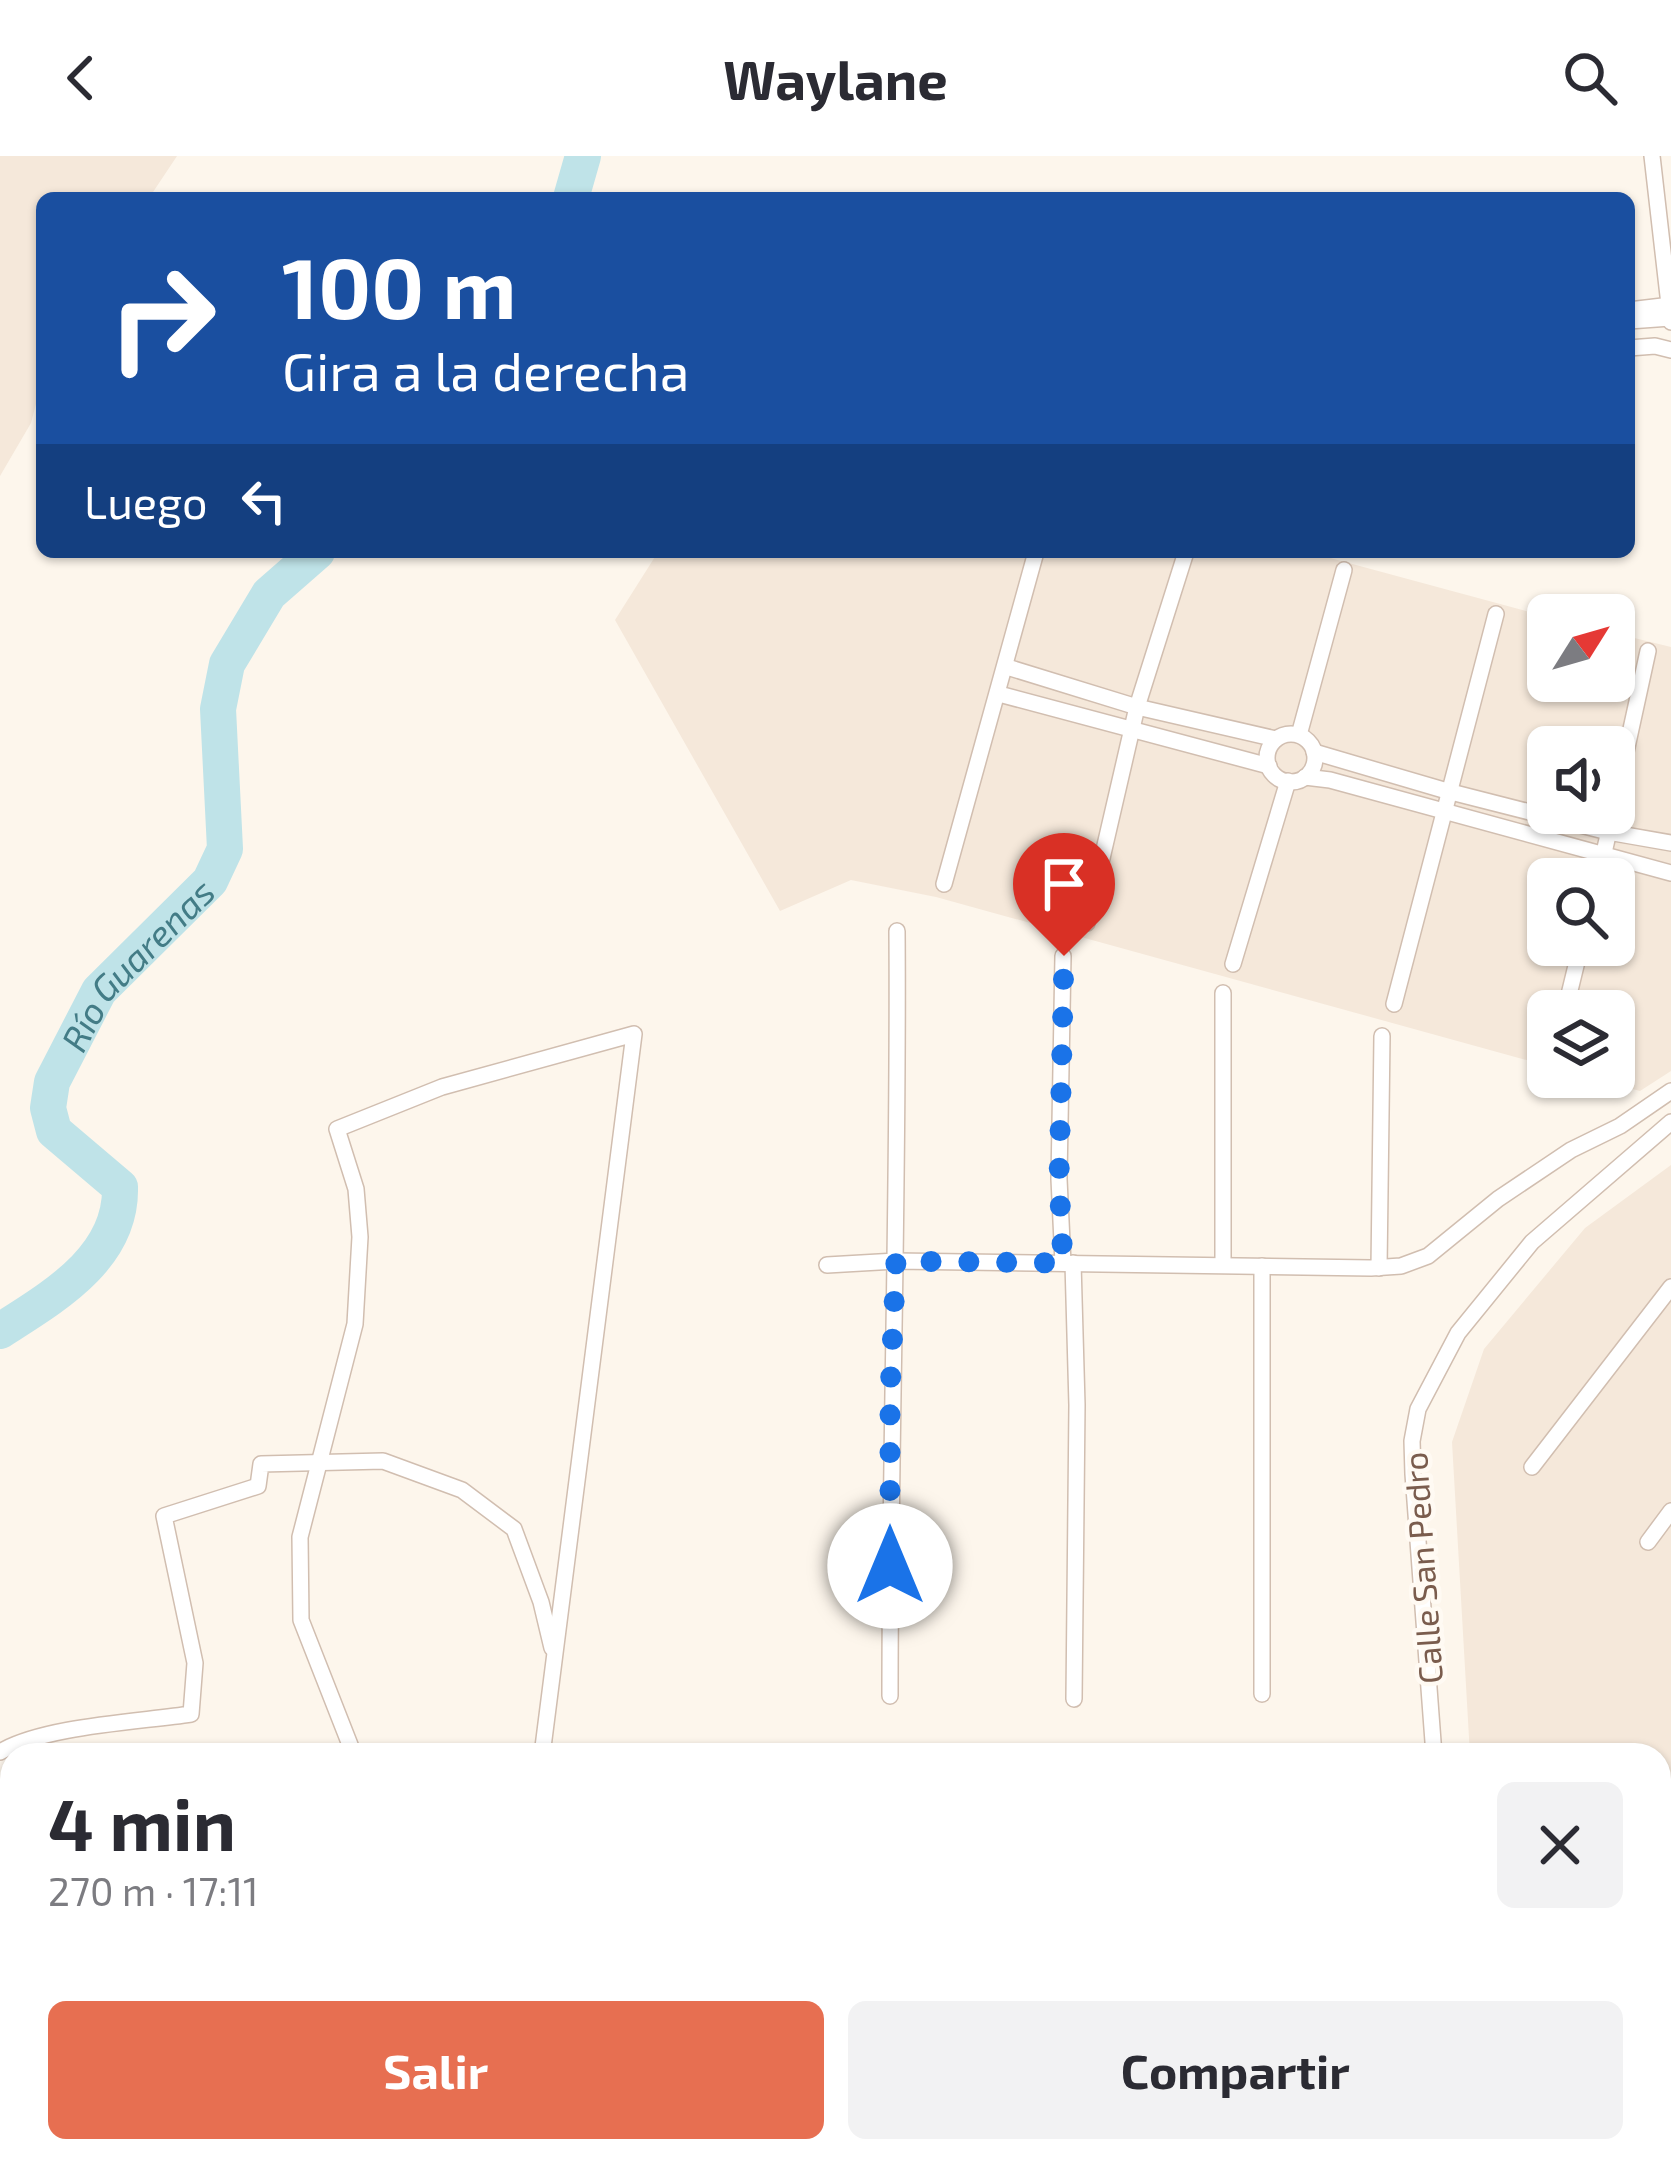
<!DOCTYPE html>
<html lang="es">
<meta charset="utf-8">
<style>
body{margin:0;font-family:"Exo 2",sans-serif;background:#f2f2f3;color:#2b2b33;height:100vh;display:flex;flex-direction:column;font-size:45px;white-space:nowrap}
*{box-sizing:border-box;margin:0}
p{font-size:39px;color:#7c7c81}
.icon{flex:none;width:66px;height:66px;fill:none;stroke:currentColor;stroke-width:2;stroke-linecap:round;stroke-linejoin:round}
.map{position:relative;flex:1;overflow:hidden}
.panel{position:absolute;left:0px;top:1587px;width:1671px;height:420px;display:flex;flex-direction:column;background:#fff;border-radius:36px 36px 0 0;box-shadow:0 3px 9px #0004}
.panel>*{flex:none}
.top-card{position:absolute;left:36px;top:36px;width:1599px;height:366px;border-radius:18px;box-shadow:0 3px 9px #0004;background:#1a4fa0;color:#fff;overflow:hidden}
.needle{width:78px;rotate:53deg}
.buttons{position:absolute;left:1527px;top:438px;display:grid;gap:24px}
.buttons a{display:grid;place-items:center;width:108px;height:108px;border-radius:18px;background:#fff;box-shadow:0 3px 9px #0004;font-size:60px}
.pin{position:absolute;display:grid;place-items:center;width:102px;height:102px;color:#fff;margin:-123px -51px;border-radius:50% 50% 50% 0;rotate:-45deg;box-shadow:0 0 12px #0007}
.pin .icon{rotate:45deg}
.me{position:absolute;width:132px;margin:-66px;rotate:0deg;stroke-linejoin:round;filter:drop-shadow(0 0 9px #0008)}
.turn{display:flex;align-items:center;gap:42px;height:252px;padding:0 48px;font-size:54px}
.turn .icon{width:156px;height:156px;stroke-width:2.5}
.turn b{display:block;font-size:84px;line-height:102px}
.then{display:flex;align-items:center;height:114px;padding:0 48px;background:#0003;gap:24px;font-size:45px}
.round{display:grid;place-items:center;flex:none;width:126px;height:126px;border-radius:18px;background:#f2f2f3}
.headline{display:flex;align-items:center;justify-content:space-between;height:204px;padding:0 48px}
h1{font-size:72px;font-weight:700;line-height:90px}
.button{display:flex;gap:24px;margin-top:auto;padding:24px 48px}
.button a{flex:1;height:138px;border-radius:18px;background:#e76f51;color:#fff;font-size:48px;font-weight:700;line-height:138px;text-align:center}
.button a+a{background:#f2f2f3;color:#2b2b33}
header{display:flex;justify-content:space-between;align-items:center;height:156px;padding:0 48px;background:#fff;font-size:54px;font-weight:700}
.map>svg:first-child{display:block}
.residential{fill:#f5e8da;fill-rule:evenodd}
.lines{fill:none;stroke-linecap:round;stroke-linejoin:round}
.river{stroke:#bfe3e8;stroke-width:36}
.street-casing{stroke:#d1beb0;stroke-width:18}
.street{stroke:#fff;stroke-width:15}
.route{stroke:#1a73e8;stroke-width:21;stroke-dasharray:0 37.8}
.labels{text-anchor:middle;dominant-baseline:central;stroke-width:9;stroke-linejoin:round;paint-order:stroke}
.street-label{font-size:33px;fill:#7a5c4d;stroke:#fffaf3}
.water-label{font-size:36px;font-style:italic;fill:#437c86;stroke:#fffaf3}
</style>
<header><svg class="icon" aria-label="back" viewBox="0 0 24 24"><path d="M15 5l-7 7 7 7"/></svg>Waylane<svg class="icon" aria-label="search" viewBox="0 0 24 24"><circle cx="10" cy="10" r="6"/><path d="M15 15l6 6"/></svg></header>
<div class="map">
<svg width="1671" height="2007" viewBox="0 0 1671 2007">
<rect width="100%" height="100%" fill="#fdf6ec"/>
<!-- residential -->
<g class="residential">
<path d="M0,0H177L149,42H42V225L31,267L0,320Z"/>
<path d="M658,396H1308L1548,461V525H1614V477L1671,491V915L1640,935L1587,921H1614V855H1548V910L936,741L851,724L780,755L615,464ZM1548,591H1614V657H1548ZM1548,723H1614V789H1548Z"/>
<path d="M1671,1009V2007H1611L1605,1995H1659V1599H1470L1452,1286L1484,1193L1585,1072Z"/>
</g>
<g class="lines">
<!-- river -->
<g class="river">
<path d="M571,42L583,0"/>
<path id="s1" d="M0,1175C53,1141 122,1102 120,1031L54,975L48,952L52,926L99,835L210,725L225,693L218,553L227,508L269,438L317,396"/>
</g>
<!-- street casing -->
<g class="street-casing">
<g id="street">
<path d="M1652,0L1671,166"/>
<path d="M1629,154L1671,149"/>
<path d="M1629,165L1671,162"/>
<path d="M1629,192L1655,190L1671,194"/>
<path d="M1007,511L1137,551L1276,583"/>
<path d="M999,538L1269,610"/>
<circle cx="1291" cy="602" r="24"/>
<path d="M1299,579L1344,414"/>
<path d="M1314,596L1447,635L1608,676L1671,687"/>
<path d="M1305,621L1330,624L1671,717"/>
<path d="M1614,651L1648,495"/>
<path d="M1598,723L1613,657"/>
<path d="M944,728L1036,396"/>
<path d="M1087,767L1137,551L1186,396"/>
<path d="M1233,808L1288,625"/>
<path d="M1394,848L1496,458"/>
<path d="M1565,855L1581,789"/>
<path d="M1063,1107L1059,1023L1063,800"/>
<path d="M1073,1107L1077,1249L1074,1543"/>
<path d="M827,1109L896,1105L1371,1112L1401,1110L1428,1100L1498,1043L1571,994L1620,970L1671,935"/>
<path d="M1223,1109V837"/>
<path d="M1262,1110V1538"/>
<path d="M1379,1112L1382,880"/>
<path d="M1532,1311L1671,1131"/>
<path d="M1648,1386L1671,1355"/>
<path d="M890,1540C890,1285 899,1030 897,775"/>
<path d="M0,1596C44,1570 138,1566 191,1558L195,1507L164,1360L258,1330L261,1308L383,1305L462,1334L514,1373L541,1446L552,1492"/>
<path d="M354,1599L301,1464L300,1381L355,1168L360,1081L356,1033L337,973L442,931L634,878L542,1599"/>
<path d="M1434,1599L1413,1318L1412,1285L1418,1253L1458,1177L1532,1086L1671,966"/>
<path d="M0,1678L12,1683"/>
<path d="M1659,1821L1671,1826"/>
<path d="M1659,1917L1671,1921"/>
<path d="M1659,1980L1668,2007"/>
<path d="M284,1995L290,2007"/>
<path d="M704,1995L709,2007"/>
<path d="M1561,1995L1567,2007"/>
<path d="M425,2007V1995"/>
<path d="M1119,2007L1127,1995"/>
</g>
</g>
<!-- street -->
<use href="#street" class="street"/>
</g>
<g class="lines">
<!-- route -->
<path class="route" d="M890,1410V1237L896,1105L1063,1107L1059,1023L1064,800"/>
</g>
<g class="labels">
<!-- street labels -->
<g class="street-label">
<text transform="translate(1422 1412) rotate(-94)">Calle San Pedro</text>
</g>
<!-- water labels -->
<g class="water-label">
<text stroke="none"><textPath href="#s1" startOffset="480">Río Guarenas</textPath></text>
</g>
</g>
</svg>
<div class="buttons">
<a><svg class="needle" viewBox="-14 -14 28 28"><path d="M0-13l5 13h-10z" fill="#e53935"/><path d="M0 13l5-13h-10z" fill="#7c7c81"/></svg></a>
<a><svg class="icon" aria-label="sound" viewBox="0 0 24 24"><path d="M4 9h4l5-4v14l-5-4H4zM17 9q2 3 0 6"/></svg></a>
<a><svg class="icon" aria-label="search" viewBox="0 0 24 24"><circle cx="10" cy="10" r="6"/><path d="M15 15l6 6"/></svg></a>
<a><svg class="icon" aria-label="layers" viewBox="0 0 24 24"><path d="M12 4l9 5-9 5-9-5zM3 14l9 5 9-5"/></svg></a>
</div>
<div class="pin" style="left:1064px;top:800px;background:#d93025"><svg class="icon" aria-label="arrive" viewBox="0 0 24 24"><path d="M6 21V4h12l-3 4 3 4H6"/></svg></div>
<svg class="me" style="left:890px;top:1410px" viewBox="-20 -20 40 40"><circle r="19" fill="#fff"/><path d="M0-13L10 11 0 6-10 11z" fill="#1a73e8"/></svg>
<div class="top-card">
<div class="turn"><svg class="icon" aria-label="right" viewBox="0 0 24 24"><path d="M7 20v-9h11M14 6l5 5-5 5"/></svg><div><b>100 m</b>Gira a la derecha</div></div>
<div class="then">Luego<svg class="icon" aria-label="left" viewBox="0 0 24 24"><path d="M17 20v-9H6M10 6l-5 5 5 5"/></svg></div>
</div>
<section class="panel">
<div class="headline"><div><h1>4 min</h1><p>270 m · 17:11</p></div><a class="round"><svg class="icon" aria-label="close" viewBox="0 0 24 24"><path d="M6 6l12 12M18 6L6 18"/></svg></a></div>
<div class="button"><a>Salir</a><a>Compartir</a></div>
</section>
</div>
